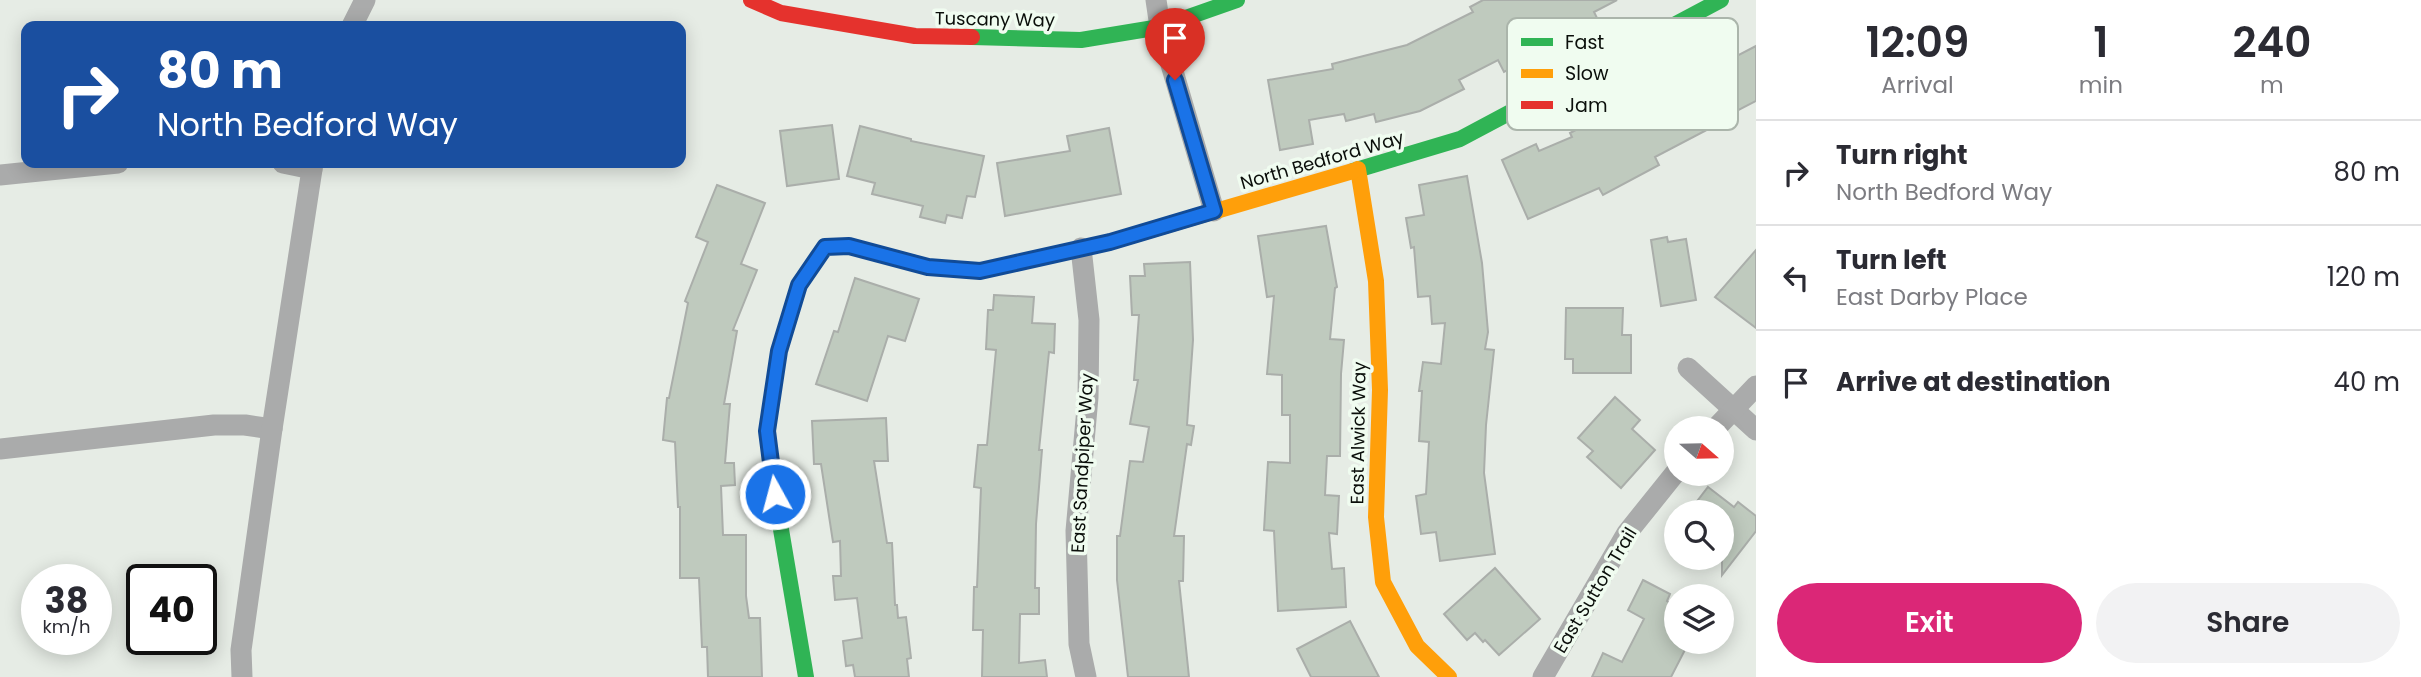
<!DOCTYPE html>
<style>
body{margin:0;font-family:Poppins,sans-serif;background:#f2f2f3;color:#2b2b33;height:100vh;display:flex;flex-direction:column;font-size:26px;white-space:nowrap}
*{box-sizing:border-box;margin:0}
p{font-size:23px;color:#7c7c81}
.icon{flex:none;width:38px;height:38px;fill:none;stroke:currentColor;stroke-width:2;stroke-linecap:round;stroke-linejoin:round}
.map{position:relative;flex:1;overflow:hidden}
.side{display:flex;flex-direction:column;background:#fff;width:665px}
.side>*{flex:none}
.hud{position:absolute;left:21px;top:21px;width:665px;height:147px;border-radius:14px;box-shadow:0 4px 18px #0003;background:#1a4fa0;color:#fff;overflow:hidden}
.needle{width:46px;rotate:110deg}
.controls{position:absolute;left:1664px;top:416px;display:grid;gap:14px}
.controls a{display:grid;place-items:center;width:70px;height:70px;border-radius:50%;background:#fff;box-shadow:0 4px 18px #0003;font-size:35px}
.speed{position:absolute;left:21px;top:564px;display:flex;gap:14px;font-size:35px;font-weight:700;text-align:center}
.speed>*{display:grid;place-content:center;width:91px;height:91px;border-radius:50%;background:#fff;box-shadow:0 4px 18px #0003;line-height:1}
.speed small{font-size:18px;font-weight:400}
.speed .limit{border:4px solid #111;border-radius:10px;background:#fff;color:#111}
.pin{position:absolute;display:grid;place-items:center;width:60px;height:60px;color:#fff;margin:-72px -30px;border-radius:50% 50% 50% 0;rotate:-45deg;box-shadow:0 0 7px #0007}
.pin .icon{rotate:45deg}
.me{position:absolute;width:77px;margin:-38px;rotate:353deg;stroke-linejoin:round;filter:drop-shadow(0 0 5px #0008)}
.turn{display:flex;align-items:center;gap:24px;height:147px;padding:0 21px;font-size:32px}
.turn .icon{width:91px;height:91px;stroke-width:2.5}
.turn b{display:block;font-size:49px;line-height:60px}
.eta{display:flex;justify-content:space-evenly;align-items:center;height:119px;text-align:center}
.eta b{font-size:42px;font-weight:600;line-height:49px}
.action{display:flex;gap:14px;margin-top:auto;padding:14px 21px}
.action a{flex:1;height:80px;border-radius:42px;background:#db2777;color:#fff;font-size:28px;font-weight:600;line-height:80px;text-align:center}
.action a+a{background:#f2f2f3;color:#2b2b33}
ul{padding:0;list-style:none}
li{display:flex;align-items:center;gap:21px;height:105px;padding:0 21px;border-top:2px solid #e1e1e2}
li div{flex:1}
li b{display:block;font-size:26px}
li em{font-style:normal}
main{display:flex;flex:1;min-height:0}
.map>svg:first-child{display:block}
.building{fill:#bfcabe;stroke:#aaaeaa;stroke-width:2}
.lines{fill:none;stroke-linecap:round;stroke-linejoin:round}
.street{stroke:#aaabab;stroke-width:21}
.fast{stroke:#30b455;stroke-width:16}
.slow{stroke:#ff9f0a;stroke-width:16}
.jam{stroke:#e5322d;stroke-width:16}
.route-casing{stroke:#114b97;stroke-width:18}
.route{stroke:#1a73e8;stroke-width:12}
.labels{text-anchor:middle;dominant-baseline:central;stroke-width:7;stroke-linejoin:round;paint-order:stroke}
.street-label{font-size:18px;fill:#0a0e0a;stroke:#f0fcf0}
.key{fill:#f0fcf0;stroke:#abb5ab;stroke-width:2}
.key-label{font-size:19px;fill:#0a0e0a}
</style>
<main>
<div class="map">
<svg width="1756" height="677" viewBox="0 0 1756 677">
<rect width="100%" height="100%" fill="#e6ece5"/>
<!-- building -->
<g class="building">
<path d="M1483,0H1617L1594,12L1599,22L1568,38L1565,31L1532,48L1536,55L1504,72L1498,60L1459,80L1464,89L1420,111L1376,122L1374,114L1346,121L1344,114L1309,120L1313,144L1280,150L1268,80L1333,69L1332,64L1407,45L1473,12L1470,7Z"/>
<path d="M1728,43L1735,57L1756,46V101L1721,119L1722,122L1655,157L1659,165L1603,195L1599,188L1528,219L1502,160L1536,144L1539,151L1572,137L1570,133L1605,115L1603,110L1665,77L1669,84L1705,66L1701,57Z"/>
<path d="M832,125L839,179L787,186L780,131Z"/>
<path d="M860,126L911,139V141L984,156L975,197L967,196L962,218L947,215L945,223L920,217L923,206L872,194L875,183L847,176Z"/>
<path d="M1109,128L1121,194L1005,216L997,163L1070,151L1067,136Z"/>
<path d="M1467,176L1482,263L1488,332L1485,349L1494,350L1486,425L1484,473L1495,554L1440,561L1436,532L1421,534L1416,496L1426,494L1429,442L1419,441L1422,391H1419L1423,362L1441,364L1445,323L1432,324L1430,296L1418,297L1414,247L1411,248L1406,218L1424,215L1419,185Z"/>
<path d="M717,185L765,203L741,264L757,270L733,330L737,331L724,404H730L725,463H734L735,485L721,486L723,535H746V596L749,618H760L762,677H708L707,647H702L699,578H680V507H678L675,442L663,440L667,398H669L688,303L685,301L708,242L696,237Z"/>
<path d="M1326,226L1337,287L1335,288L1330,339L1344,340L1341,374L1340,456H1327L1325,495L1339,496L1337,534L1329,533L1332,569L1344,568L1346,607L1278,611L1274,531L1264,530L1268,462L1290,463V415H1282V375L1267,374L1274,296L1267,297L1258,236Z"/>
<path d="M1667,237L1668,242L1686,239L1696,300L1661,306L1651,240Z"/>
<path d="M1756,250V328L1715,297Z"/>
<path d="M1190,262L1193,340L1187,425L1194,426L1191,445L1187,444L1174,536H1184L1183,581H1179L1189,677H1128L1117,580V536H1120L1130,461L1143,462L1149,427L1130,424L1138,380H1134L1139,315H1132L1130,276H1145L1144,264Z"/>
<path d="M855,278L919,299L905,341L888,336L867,401L816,384L834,331L838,332Z"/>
<path d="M994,295L1034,297L1032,323L1055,324L1054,353L1049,352L1039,450H1042L1036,524L1035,588H1039V614H1020L1019,663L1045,660L1047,677H982L983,630H973L974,587H977L981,488L974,487L978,445H987L996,350L986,349L988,310H993Z"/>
<path d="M1566,308H1623L1622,335H1631V373H1573V359H1565Z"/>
<path d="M1615,397L1640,420L1632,429L1655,450L1621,488L1587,457L1593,451L1578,438Z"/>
<path d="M886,418L888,461H874L887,543H892L895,605H897L898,618L906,617L911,658L907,659L909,677H855L853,665L846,666L843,641L862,638L857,598L835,600L833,576H841L840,541L833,542L821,464H814L812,421Z"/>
<path d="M1708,487L1734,507L1738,502L1756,516V531L1722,575V513H1688Z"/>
<path d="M1495,568L1540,619L1499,655L1485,640L1483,642L1475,633L1467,640L1444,614Z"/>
<path d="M1643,580L1670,594L1667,601L1676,606V642H1689L1671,677H1592L1603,653L1622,662L1644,619L1628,610Z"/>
<path d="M1350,621L1379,677H1311L1297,649Z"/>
</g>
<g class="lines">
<!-- street -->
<g class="street">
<path d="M1156,0L1160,27L1214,211"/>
<path d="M352,26L365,0"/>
<path d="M283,163L312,169"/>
<path d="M0,175L118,163"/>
<path d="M1081,248L1089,320L1088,397L1076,531L1079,644L1086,677"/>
<path d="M1688,368L1756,430"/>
<path d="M1715,429L1756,386"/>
<path d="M0,449L214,425H245L272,429"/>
<path d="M242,677L241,650L272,429L313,163"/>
<path d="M1543,677L1627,533L1676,472"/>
</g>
<!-- fast -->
<g class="fast">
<path d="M972,37L1081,40L1160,27L1237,0"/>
<path d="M1353,171L1460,139L1721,0"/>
<path d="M806,677L775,494L767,431L779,351L799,285L825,247L849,246L928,267L980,271L1053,255"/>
</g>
<!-- slow -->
<g class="slow">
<path d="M1358,169L1376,281L1380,390L1376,517L1383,582L1417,646L1449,677"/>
<path d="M1053,255L1110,242L1353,171"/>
</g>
<!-- jam -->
<path class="jam" d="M751,0L781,13L915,36L972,37"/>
</g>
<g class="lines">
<!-- route casing -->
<g class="route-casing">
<path id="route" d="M775,494L767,431L779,351L799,285L825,247L849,246L928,267L980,271L1110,242L1214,211L1175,80"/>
</g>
<!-- route -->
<use href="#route" class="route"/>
</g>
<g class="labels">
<!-- street labels -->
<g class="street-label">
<text transform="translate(995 19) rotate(1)">Tuscany Way</text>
<text transform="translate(1322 160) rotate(-16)">North Bedford Way</text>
<text transform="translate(1358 433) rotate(-89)">East Alwick Way</text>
<text transform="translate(1082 463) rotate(-87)">East Sandpiper Way</text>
<text transform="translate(1595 590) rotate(-59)">East Sutton Trail</text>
</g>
</g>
<!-- legend -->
<rect x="1507" y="18" width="231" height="112" rx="10" class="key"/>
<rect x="1521" y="38" width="32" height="8" fill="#30b455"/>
<rect x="1521" y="69" width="32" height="9" fill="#ff9f0a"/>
<rect x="1521" y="101" width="32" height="8" fill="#e5322d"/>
<g class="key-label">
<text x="1565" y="49">Fast</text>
<text x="1565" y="80">Slow</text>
<text x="1565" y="112">Jam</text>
</g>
</svg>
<div class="controls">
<a><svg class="needle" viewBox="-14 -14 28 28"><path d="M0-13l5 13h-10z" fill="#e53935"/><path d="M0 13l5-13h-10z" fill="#7c7c81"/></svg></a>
<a><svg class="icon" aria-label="search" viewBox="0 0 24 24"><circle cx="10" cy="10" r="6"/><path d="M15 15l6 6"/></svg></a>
<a><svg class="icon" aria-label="layers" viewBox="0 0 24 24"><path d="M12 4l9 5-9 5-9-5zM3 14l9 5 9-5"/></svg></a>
</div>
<div class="speed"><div>38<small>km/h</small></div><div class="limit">40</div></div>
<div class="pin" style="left:1175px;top:80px;background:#d93025"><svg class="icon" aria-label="arrive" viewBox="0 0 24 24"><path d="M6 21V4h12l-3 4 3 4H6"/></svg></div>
<svg class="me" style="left:775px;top:494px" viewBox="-20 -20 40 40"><circle r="17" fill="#1a73e8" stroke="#fff" stroke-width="3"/><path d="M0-11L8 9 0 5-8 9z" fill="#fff"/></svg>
<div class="hud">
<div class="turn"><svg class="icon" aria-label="right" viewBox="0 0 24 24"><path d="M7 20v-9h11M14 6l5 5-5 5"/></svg><div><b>80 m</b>North Bedford Way</div></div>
</div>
</div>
<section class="side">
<div class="eta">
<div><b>12:09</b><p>Arrival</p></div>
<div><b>1</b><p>min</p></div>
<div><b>240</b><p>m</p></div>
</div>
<ul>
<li><svg class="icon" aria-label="right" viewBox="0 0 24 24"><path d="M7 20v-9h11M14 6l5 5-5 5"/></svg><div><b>Turn right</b><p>North Bedford Way</p></div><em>80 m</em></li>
<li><svg class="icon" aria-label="left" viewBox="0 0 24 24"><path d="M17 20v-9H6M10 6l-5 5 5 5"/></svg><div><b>Turn left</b><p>East Darby Place</p></div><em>120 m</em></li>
<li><svg class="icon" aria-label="arrive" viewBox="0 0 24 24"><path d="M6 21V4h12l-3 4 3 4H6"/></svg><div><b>Arrive at destination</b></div><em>40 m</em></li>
</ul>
<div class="action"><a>Exit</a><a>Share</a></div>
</section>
</main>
